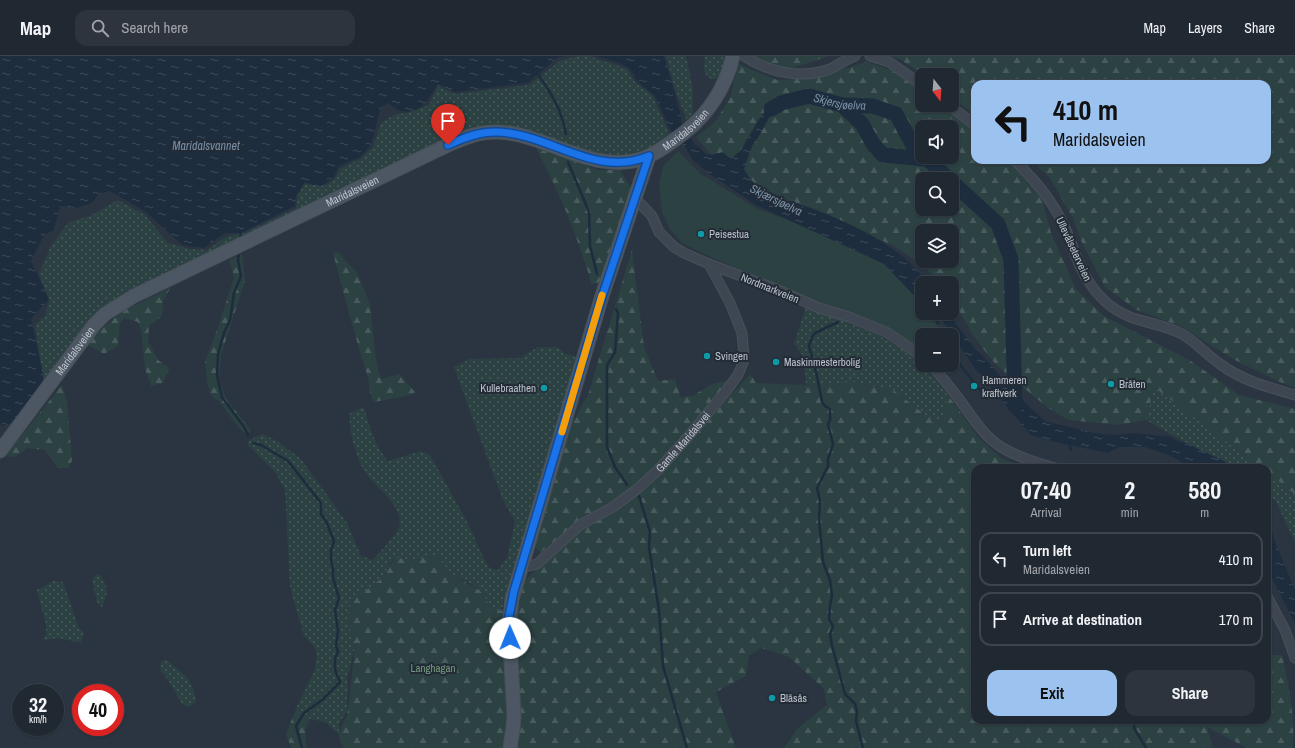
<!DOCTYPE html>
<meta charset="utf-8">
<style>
body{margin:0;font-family:"Archivo Narrow",sans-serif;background:#2d343d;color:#f1f3f6;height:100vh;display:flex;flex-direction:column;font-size:15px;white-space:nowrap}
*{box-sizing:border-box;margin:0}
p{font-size:13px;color:#a2a6ab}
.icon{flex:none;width:22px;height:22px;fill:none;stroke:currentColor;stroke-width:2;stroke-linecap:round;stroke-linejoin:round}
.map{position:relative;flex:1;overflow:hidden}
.drawer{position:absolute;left:971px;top:408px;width:300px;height:260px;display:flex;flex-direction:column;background:#202831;border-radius:12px;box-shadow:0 1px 3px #0004,0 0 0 1px #3d444d}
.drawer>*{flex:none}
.banner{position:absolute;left:971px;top:24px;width:300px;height:84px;border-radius:12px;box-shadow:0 1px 3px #0004,0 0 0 1px #3d444d;background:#9cc2ef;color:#111;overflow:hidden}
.needle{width:26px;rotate:163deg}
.buttons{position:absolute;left:915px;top:12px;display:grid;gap:8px}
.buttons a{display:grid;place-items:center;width:44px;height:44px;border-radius:8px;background:#202831;box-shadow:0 1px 3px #0004,0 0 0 1px #3d444d;font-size:20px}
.speed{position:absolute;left:12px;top:628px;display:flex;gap:8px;font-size:20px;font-weight:700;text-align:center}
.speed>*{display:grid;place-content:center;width:52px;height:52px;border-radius:50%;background:#202831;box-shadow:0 1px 3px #0004,0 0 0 1px #3d444d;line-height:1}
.speed small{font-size:10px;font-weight:400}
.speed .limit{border:6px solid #d22;background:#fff;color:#111}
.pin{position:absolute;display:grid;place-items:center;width:34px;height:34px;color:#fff;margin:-41px -17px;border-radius:50% 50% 50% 0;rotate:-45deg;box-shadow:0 0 4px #0007}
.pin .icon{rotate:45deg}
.me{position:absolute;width:44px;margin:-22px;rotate:359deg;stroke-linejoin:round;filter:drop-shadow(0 0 3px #0008)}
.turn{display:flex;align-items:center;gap:14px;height:84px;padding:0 16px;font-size:18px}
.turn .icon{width:52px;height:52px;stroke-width:2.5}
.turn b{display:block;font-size:28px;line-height:34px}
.eta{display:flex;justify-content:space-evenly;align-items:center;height:68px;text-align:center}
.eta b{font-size:24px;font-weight:700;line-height:28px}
.action{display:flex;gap:8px;margin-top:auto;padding:8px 16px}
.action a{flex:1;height:46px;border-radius:12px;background:#9cc2ef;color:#111;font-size:16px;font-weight:700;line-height:46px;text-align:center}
.action a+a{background:#2d343d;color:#f1f3f6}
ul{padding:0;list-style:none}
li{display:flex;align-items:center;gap:12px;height:54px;margin:0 8px 6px;padding:0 8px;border:2px solid #3d444d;border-radius:12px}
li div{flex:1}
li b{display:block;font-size:15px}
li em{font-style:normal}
header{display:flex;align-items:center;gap:24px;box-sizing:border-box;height:56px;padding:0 20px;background:#202831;border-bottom:1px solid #3d444d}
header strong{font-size:19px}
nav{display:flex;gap:22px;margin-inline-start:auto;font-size:14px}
.search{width:280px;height:36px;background:#2d343d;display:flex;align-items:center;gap:10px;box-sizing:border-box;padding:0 14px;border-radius:12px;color:#a2a6ab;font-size:15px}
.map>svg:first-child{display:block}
.grass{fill:url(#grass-dots)}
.forest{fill:url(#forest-firs);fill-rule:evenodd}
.garden{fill:#2c4142}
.water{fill:url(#water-ripples)}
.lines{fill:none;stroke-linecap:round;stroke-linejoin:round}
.stream{stroke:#1d2d3e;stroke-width:2.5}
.river{stroke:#1d2d3e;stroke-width:15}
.street-casing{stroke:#48505a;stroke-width:11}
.secondary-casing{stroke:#48505a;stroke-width:15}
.street{stroke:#3e4751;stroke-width:9}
.secondary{stroke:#4c5763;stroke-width:13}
.route-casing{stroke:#114b97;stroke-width:10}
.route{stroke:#1a73e8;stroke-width:7}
.slow{stroke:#f59e0b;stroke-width:7}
.culture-dot{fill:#0f9aa8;stroke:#232c36;stroke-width:1.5}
.labels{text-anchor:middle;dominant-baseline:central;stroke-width:4;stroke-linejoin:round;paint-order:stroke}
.street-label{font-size:11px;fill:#bbc2cb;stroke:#232c36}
.poi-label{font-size:11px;fill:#bbc2cb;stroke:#232c36;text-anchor:start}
.park-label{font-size:11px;fill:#75997b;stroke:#232c36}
.water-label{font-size:12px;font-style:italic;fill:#788fa6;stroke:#232c36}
</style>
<header>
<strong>Map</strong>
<div class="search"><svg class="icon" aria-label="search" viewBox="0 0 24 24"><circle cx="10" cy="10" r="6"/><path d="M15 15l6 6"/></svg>Search here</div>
<nav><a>Map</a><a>Layers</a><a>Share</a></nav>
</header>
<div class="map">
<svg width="1295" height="692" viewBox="0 0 1295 692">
<defs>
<pattern id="grass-dots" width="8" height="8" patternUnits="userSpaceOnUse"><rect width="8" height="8" fill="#2c4142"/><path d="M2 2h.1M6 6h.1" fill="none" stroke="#495b5c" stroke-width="1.8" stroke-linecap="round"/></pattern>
<pattern id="forest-firs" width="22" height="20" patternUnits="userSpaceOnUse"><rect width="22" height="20" fill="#2c4142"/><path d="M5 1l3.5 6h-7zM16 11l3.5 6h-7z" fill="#495b5c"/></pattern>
<pattern id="water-ripples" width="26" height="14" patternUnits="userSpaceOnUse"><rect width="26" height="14" fill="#1d2d3e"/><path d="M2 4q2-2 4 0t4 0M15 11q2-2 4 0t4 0" fill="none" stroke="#3c4a59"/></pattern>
</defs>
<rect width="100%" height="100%" fill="#2a3541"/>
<!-- grass -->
<g class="grass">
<path d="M581,0H589L627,13L635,26L652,39L672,83L650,93L625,100L597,98L526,75H472L124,241L44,328L35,269L45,260L49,245L39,218L51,190L68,167L92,159L118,144L145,159L168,187L191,193L207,194L226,181L246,176L296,152L298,139L305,128C324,131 332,131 340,113L360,103L373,91L381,67L396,58L407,57L429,49L438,30L455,38L529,29L561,4Z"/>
<path d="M666,0H686L693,33V57L687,65L675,33Z"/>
<path d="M705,0H728C726,7 724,15 719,20C713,28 705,20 704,13C704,8 704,4 705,0Z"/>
<path d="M806,250L878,279L911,298L928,315L948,339L940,370L893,334L854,326L806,329L804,301L794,288Z"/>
<path d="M538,291H556L566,298L580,301L511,540L504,542L502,554L491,556L483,536L470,527L449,517L437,499L417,504L394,502L381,523L352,545L347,561L355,591L347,623L348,633L347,642V655L339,667V676L337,677L331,671L325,666L310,663L304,658L295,655L305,633L314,616L317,599L314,590L304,580L290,531L285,434L275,416L247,388L250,384L262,378L279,386L301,403L347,467L361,500L373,504C378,498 395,480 398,474C407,451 375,432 365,416C356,401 348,374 350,357L364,351C370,372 374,388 388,405L421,395L430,399L466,464L488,511L498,514L507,502L515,466L502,442L454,311L469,303L520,302Z"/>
<path d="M1154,331L1261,412H1231L1146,364Z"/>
<path d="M1267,416L1295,438V486L1275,444L1267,438Z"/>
<path d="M99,518C109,529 108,539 102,551L97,546L92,524L95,520Z"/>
<path d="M53,525L63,526L79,572L84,576L81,587L59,582L43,584L46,578V568L37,534Z"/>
<path d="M167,604C184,619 193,622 196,646L189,651L182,648L168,624L160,614L161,605Z"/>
</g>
<!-- forest -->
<g class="forest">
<path d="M753,0H829L781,16L757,4Z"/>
<path d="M890,0H1295V332L1275,324L1233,303L1182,271L1137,254L1105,231L1082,187L1073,162L1049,121L1030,104H1267V28H975V59L952,41V19H924L901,4Z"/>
<path d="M867,6L894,15L922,36V49H940L975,75V104H1014L1018,107L1042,144L1051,177L1076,233L1104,260L1191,305L1239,339L1295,353V438L1267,416V412H1261L1154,331L1146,364L1118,369L1068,364L1047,351L996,309L975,282L952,243V227H941L924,210L892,189L766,134L714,102L696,81L715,66L730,42L738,8L777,24L812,22ZM922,71H952V101H922ZM922,123H952V153H922ZM922,175H952V205H922Z"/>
<path d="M536,92L598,114H620L632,134L601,226L591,228C589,217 585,207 581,196C570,160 553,126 536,92Z"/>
<path d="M632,194L644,291L658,325L675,323L681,342L694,339L712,328L730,324L726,334L656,411L617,442L576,467L540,497L535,490L571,369L588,339Z"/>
<path d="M339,196L344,203L356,215L370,248L376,305L381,323L399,318L415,336L412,339L374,346C369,340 370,330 368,322C355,281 344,239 333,197Z"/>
<path d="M242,198L245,225L221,299L219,323L226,343L251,374L247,379L239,372L219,345L212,341L207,327L205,306L218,271L234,222L229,204Z"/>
<path d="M170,232L163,246L162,260L149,270L148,285L158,304L169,312L163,327L151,330L145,313L141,275L138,266L124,262L120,267L118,290L104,298L88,289L101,273L123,255Z"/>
<path d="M750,318L756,327L806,329L854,326L893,334L940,370L948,339L978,381L1002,403L1030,412H975V664H1267V599H1282C1289,630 1295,660 1293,692H1247L1207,671L1213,692H784L798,672L827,649L824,633L789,601L761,592L749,600L746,620L716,636L736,692H516L519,678V628L514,560L522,527L578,473L659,419Z"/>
<path d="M62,329L67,345L72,405L68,412H58L45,394L27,392L15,401L5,400Z"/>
<path d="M437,499L449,517L483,536L491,556L502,554L512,560L507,692H343L338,678L347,660L355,591L347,561L352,545L381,523L395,502L417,504Z"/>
<path d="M295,655L304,658L310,663L305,674L307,692H291L286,678Z"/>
</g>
<!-- garden -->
<g class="garden">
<path d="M678,95L701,118L758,153L863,191L903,221L922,245V257H932L944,279H922V295L892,277L715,203L682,187L670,173L662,156L659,128L663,110Z"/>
<path d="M952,293L958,305L949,318L940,309H952Z"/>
</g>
<!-- water -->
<g class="water">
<path d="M0,0H567L559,1L527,27L455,36L438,28C430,41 421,59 402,55C398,55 392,50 388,47L381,51L371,89L360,101L339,110L334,121L320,131L305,126L296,140L295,150L241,177H225L204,192L182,189L146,156L110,135L99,138L92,147L77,152L60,150L54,174L44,179L31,205L49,243L31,263L42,312L43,324L13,367L2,370L0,368Z"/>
<path d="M597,0H664L680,56L682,67L689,80L695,89L700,92L706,98L711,99L723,96L728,101H733L741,94L759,63L771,48L787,41L789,47L772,56L761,77L752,90L744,113C746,116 748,120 750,123C765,138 794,146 814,153C852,168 905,192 927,227H922V248L884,208L756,149L708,117L692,103L685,91L668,70L661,53L655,40L636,24L630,13L619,7Z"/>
<path d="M930,257H934L946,279H943Z"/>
<path d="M937,257H948L975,293L981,298L1018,340L1045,365L1094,377L1114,379L1135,377L1171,381L1179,386L1186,387L1224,405L1234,412H1192L1171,400L1145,391H1120L1108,397L1055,386L1031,379L976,314Z"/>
<path d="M1267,460L1277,491L1295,534V568L1267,512Z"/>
</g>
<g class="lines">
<!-- stream -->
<g class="stream">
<path d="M538,18C552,39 561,52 566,78"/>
<path d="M568,106L589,156L590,190L597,218"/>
<path d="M240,184L241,177"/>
<path d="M239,195L238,204L241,220L234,237L230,264L224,277L218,298L217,320L222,341L244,371L248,379"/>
<path d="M616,253L618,257L615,296L607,309V391L615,411L627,429"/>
<path d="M838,266L815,277L812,281L809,290L817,320L822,346L825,350L830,353V364L828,368L833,388L828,403V410L817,432L820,445L819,463L823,506L830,524L832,539L830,550L829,563L833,570L830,578L832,590L845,638L855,648L857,655L856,665L863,692"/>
<path d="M958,306L987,343"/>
<path d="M253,387L261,389L288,405L321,447V458L326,465L334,485L331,494V504L333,513V522L339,542L335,554L338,575L336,590L338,595L335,603V614L340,626L322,644L304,657L296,670L302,692"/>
<path d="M1069,387L1071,394"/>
<path d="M639,440L650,476L649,491L659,554L663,610L687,692"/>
<path d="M1135,664L1134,672L1146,692"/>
</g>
<!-- river -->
<g class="river">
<path d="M842,49L862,68L873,88L883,99L926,103"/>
<path id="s1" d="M771,53L781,47L809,40L842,49L873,50L896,58L914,91L922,98"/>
<path d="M925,101L949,123"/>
<path d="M952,126L998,168L1011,203L1015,350"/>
</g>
<!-- street casing -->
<g class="street-casing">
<g id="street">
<path d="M744,0C769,17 802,23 830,13C839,9 846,3 855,0"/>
<path d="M870,0L889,6L922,29"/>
<path d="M949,49L975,69"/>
<path d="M1014,104C1036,124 1054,147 1066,174C1074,193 1079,213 1091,229C1102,245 1117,257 1136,263C1152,268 1167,270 1182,278C1196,286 1207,299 1220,308C1243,325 1268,331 1295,339"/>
<path d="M635,142L652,160L659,176L674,191L684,197L709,208L776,233L819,252L849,261L886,276L922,300"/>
<path d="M931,309C943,322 954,336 964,350C975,365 985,381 1001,391C1017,401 1037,407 1055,412"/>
<path id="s2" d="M521,512L537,508L580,469L613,451L636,434L658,414L687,382L727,334L738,319L743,307L744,300L742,277L730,247L709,208"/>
<path d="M1267,540L1285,574L1295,602"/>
</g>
</g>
<!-- secondary casing -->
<g class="secondary-casing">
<g id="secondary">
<path id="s3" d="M0,395L94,269L105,258L134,240L448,89C464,82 480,75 498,76C548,78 593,120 644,102C660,96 673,85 685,76C709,57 726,30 733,0"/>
<path d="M510,692L513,672L514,660L509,569L512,543L602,240L649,100"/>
</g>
</g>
<!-- street -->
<use href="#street" class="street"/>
<!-- secondary -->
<use href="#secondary" class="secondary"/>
</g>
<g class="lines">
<!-- route casing -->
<g class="route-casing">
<path id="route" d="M448,89C463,82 478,76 495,76C549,76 594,123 649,100L598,253L514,535L509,560L510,582"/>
</g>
<!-- route -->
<use href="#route" class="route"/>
<!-- slow -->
<path class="slow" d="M562,376L602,239"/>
</g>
<!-- markers -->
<g class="culture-dot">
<circle cx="701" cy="178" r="4"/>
<circle cx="707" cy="300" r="4"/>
<circle cx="776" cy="306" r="4"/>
<circle cx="1111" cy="328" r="4"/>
<circle cx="974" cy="330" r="4"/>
<circle cx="544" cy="332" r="4"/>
<circle cx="772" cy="642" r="4"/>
</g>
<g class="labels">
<!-- street labels -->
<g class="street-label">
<text stroke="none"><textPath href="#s3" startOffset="809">Maridalsveien</textPath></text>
<text stroke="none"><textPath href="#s3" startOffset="449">Maridalsveien</textPath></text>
<text transform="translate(1074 193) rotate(65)">Ullevålseterveien</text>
<text transform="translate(770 232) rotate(22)">Nordmarkveien</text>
<text stroke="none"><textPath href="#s3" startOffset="125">Maridalsveien</textPath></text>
<text stroke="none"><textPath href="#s2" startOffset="208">Gamle Maridalsvei</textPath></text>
</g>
<!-- poi labels -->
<g class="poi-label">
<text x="709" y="178">Peisestua</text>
<text x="715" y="300">Svingen</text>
<text x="784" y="306">Maskinmesterbolig</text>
<text x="982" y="324">Hammeren<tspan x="982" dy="13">kraftverk</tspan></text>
<text x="1119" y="328">Bråten</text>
<text x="536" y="332" text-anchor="end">Kullebraathen</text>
<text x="780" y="642">Blåsås</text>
</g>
<!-- park labels -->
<g class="park-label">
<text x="433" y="612">Langhagan</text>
</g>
<!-- water labels -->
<g class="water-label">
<text stroke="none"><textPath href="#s1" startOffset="72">Skjersjøelva</textPath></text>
<text x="206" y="90">Maridalsvannet</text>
<text transform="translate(776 144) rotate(26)">Skjærsjøelva</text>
</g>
</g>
</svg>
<div class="buttons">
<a><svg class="needle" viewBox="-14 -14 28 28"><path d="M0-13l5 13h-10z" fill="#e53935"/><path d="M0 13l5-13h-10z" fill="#a2a6ab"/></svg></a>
<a><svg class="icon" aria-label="sound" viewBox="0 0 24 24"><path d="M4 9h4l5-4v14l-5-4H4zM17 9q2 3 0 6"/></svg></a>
<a><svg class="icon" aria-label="search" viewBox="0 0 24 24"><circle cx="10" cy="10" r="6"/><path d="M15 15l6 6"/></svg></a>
<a><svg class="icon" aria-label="layers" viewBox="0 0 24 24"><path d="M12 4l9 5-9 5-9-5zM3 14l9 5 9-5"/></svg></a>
<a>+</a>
<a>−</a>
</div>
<div class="speed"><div>32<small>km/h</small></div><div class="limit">40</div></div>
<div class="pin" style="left:448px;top:89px;background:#d93025"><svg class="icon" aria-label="arrive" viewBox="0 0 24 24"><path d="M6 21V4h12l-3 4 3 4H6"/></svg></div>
<svg class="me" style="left:510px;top:582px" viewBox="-20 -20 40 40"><circle r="19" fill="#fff"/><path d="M0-13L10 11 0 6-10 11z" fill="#1a73e8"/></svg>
<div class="banner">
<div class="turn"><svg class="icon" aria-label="left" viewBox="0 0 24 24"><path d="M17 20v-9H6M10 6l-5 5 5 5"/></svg><div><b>410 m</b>Maridalsveien</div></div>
</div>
<section class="drawer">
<div class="eta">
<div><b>07:40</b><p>Arrival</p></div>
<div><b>2</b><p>min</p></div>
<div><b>580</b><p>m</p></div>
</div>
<ul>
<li><svg class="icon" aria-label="left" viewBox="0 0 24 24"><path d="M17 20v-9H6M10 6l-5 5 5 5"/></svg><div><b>Turn left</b><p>Maridalsveien</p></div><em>410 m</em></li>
<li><svg class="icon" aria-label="arrive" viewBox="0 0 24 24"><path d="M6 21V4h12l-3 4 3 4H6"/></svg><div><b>Arrive at destination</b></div><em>170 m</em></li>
</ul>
<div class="action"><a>Exit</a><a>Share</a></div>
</section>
</div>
